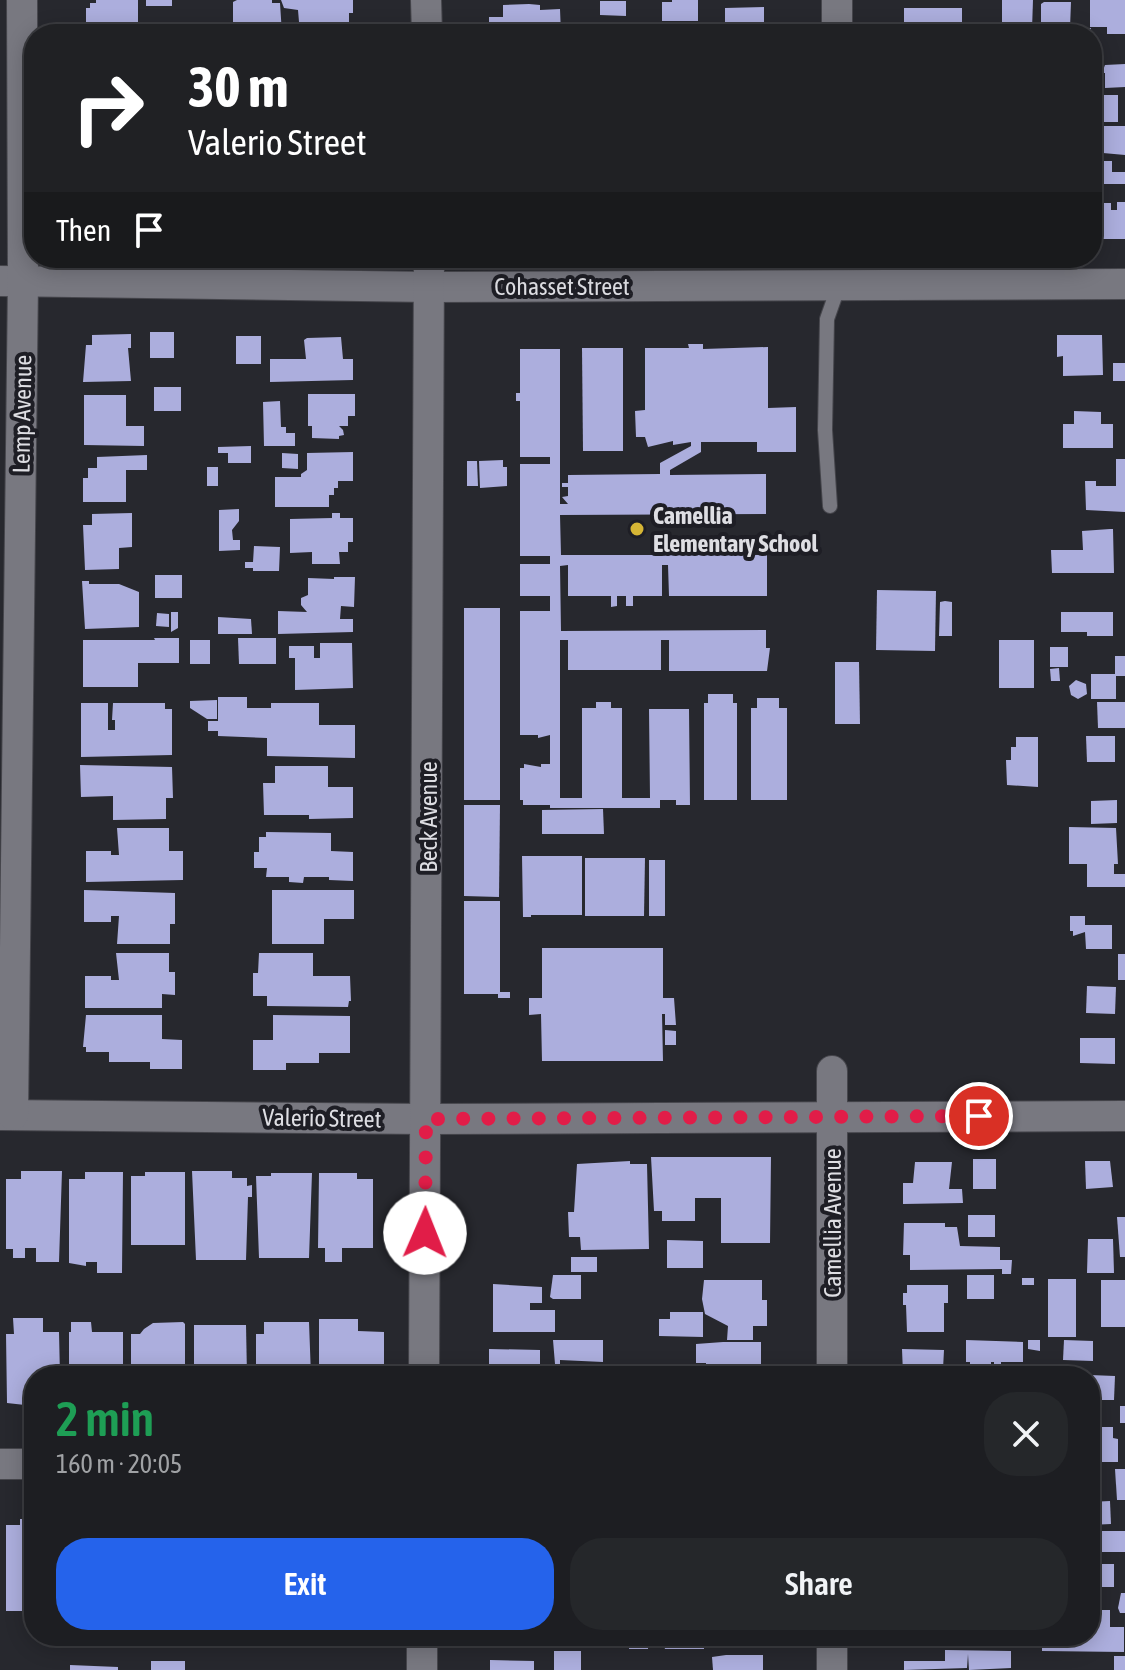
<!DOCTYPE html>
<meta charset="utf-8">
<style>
body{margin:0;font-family:"Asap Condensed",sans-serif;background:#25272a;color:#f1f3f6;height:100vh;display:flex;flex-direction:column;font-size:30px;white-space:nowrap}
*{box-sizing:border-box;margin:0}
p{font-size:26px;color:#a0a2a5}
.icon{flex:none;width:44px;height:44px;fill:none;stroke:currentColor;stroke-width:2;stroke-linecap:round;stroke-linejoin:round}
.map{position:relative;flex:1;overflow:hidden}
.panel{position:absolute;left:24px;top:1366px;width:1076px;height:280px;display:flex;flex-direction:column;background:#1d1e22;border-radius:32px;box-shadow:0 4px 20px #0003,0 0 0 2px #3b3c40}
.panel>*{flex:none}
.top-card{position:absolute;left:24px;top:24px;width:1078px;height:244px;border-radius:32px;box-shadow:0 4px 20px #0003,0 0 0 2px #3b3c40;background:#202124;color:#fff;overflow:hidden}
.pin{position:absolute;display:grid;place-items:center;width:68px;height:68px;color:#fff;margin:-34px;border:4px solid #fff;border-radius:50%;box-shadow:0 2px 8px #0007}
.me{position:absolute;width:88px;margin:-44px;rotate:1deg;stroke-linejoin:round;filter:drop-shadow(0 0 6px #0008)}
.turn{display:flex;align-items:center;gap:28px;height:168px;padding:0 32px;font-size:36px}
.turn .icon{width:104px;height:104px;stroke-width:2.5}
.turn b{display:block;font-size:56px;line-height:68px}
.then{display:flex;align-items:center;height:76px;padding:0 32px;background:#0003;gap:16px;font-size:30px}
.round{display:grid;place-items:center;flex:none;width:84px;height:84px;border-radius:32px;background:#25272a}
.summary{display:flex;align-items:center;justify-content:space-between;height:136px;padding:0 32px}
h1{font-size:48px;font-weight:600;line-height:60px;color:#1e9e55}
.action{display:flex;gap:16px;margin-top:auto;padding:16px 32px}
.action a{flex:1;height:92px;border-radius:32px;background:#2563eb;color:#fff;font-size:32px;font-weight:600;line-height:92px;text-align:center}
.action a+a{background:#25272a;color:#f1f3f6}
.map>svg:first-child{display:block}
.building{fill:#acaedd}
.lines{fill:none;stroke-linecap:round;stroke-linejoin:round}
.lane-casing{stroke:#46464c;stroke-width:16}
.street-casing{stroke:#46464c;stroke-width:32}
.lane{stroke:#787880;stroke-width:14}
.street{stroke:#787880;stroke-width:30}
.route{stroke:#e11d48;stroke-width:14;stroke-dasharray:0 25.2}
.poi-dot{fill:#d5b535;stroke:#1e1e25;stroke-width:3}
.labels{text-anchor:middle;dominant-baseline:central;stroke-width:8;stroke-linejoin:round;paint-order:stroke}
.street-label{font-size:24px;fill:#dedee3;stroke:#1e1e25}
.poi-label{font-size:24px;font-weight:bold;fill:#dedee3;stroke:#1e1e25;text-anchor:start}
</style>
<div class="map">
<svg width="1125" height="1670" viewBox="0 0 1125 1670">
<rect width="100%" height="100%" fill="#27282e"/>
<!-- building -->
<g class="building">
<path d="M96,0H138V34H82V27H86V8H90V3H96Z"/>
<rect x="146" y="0" width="26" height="6"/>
<path d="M237,0H272V3H280L282,34H236V27H233V34H221V24H233V2Z"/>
<path d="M281,0H353V13H349V34H314L307,29H304V34H300L298,10L284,8Z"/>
<path d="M672,0H698V21H662V2H672Z"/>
<path d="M1002,0H1033L1032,29H1002Z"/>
<path d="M1090,0H1125V34H1107V27H1090Z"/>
<path d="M600,1H626V16L600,15Z"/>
<path d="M1044,2H1071L1070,28H1091V34H1041V4Z"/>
<path d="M503,5L529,4L540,5V10L560,9L561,34H489V17H503Z"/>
<path d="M764,7V30H757V34H725V8Z"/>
<path d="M904,8H962V23L983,30V34H910V31H904Z"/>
<path d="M1125,64V87L1105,88V73H1102L1105,65Z"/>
<rect x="1092" y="95" width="26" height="27"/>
<path d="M1092,126H1125V155L1092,152Z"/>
<path d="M1092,161H1112V172H1125V184H1092Z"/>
<path d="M1117,202H1125V239H1093L1092,210H1096V203H1111V210H1117Z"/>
<rect x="150" y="332" width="24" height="26"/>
<path d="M131,334V348H128L131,381L83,382L86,345H92V335Z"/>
<path d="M1057,335H1102L1103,375L1063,376V356L1057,357Z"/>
<rect x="236" y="336" width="25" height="28"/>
<path d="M341,337L343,359H353V380L270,382V359H306L304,340L307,338Z"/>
<path d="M688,344H703V349L768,347V408L796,407V452H757V442H701V452L670,470V475L766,474V514L560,515L561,555H767V596H669L668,565H662V596H633V606H626V596H617V606L611,607V596H568V565L560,566L561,631L766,630V648H770L767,671H669V640H661V670H568V640H560V798H582V708H596V702H611V708H622V798H650L649,709H689L690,805H676V800H660V808H550V805H523V800H520V768H524V764L541,767V764H550V735L538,738V735H520V611H550V596H520V564H550V556H520V464H550V457H520V401H516V393H520V349H560V504H568L562,497L568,496V487H562V483H568V475L660,474V463L691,446V442L673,445V441L648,447L645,437H636L635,411L645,410V348H689Z"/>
<path d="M582,348H623V451H583Z"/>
<rect x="1113" y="363" width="12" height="18"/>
<rect x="154" y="387" width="27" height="24"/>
<path d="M308,394H355V416H348V426H339L343,430L344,435L339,436V439L312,438V426H308Z"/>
<path d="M84,395H126V426H144V446L84,445Z"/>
<path d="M280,401L281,427H286V433H295V446H264L263,402Z"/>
<path d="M1074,411L1101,412V424H1113V448H1063V424H1074Z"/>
<path d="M251,446V463H228V453H218V447Z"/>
<path d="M353,452V481H338V488H334V495H329V507H275V477H301V474L307,470V453Z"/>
<path d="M282,453L298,454V469L282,468Z"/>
<path d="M147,455V470H126V502H83V478H88V468H97V457Z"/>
<path d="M1116,459H1125V512L1086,510L1085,481H1096V486H1116Z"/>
<path d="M503,460V467H507V486L480,488L479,461Z"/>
<path d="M467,461H477L478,486H467Z"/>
<rect x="207" y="467" width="11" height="19"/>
<path d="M239,509V521L232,530L233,540H240V550L219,551V510Z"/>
<path d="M132,513V547L119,548V569L85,570L83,525H92V514Z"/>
<path d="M332,513H340V518H353V542H348V552H339L340,564H312V552L290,553V519L332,518Z"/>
<path d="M1110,529H1113L1114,573H1052L1051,550H1083L1082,531Z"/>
<path d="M254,546L280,547L279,571H253V568H245V562H253Z"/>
<rect x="155" y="575" width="27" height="23"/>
<path d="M334,577H355L354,607L341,606L340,619H353V632L278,634V611L307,612L301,605V598L308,595V578L334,579Z"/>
<path d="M82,581H89V584H119L139,592V627L85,629Z"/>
<path d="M877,590L936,591L935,651L876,650Z"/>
<path d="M945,601L952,602V636H939L940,602Z"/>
<rect x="464" y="608" width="36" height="192"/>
<path d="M171,612H178V628L171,632Z"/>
<path d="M1061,612H1113V636H1087V632H1061Z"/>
<path d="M157,613L169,614V627L156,626Z"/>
<path d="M218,617L251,619L252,634H218Z"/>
<path d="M154,638H179V663H138V687H83V640H155Z"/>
<path d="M238,638H276V664H239Z"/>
<rect x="190" y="640" width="20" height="24"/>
<rect x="999" y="640" width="35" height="48"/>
<path d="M320,643H352L353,688L295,690V658H289V646H314V658H320Z"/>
<rect x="1050" y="647" width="18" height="20"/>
<path d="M1115,656H1125V676H1116V699H1091V674H1115Z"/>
<path d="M835,662H859L860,724H835Z"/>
<path d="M1059,668L1060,681H1051L1050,669Z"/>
<path d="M1076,680L1086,684L1087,694L1078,699L1071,695L1069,686Z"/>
<path d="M708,694H733V703H737V800H704V703H708Z"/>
<path d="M218,697H247V708H271V703H319V725H355V758L267,756V738L218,736V731H208V721H218Z"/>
<path d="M757,698H779V708H787V800H751V708H757Z"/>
<path d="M217,700V719H207L190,708V701Z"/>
<path d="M1097,702H1125V728H1098Z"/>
<path d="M81,703H108V730H115V720H112L113,703H165V709H172V755L81,757Z"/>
<path d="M1086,736H1115V762H1087Z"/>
<path d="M1016,737H1038V787L1007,785L1006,760H1011V747H1016Z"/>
<path d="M80,765L172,767L173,798H166V819L113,820V796L81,797Z"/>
<path d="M275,766H328V787H353V818L309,819V815H264L263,783H275Z"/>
<path d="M1117,800V823L1091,824V801Z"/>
<path d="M464,805H500L499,897L464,896Z"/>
<path d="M603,809L604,834H542V810Z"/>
<path d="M1069,827L1116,828L1118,864H1114V874H1125V887H1087V864H1069Z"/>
<path d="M117,828H169V851H183V880L86,882V851H111V855H119Z"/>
<path d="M266,832L331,833V851L353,852V881L329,880V877H304L303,883L289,882V877H266L267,868H254V852H259V837H266Z"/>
<path d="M522,856H582V915H531V917H523Z"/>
<path d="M585,858H645L644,916H585Z"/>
<rect x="649" y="860" width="16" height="56"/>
<path d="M84,890L175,893V924H170V944H117L119,916H111V922H84Z"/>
<path d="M272,890H354V919H324V944H272Z"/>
<path d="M464,901H500V992H510V998H498V994H464Z"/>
<path d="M1070,916H1085V925H1112V949H1086L1085,932L1073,936V931H1070Z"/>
<path d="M542,948H663V998H674L676,1025H665V1014H662L663,1061H542L541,1014L529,1015V998H542Z"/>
<path d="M116,953H169V972H175V995L162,994V1008H85V976H111V980H119Z"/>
<path d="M259,953H313V976H350L351,1001H349L348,1007L267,1006V996H253V973H258Z"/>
<rect x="1118" y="954" width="7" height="26"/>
<path d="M1087,986L1116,987L1115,1014L1086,1013Z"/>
<path d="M86,1015H162V1039L182,1040V1069H150V1062H109V1052H86V1047H83Z"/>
<path d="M273,1015L350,1016V1053H319V1063H286V1070H253V1040H273Z"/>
<path d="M665,1030L676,1031V1045H665Z"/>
<path d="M1080,1038H1115V1064L1080,1063Z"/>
<path d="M651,1157H771L770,1243H721V1198H695V1221H662V1211H654Z"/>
<rect x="973" y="1159" width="23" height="30"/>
<path d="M630,1161V1164H647L649,1249L581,1250L580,1237H569L568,1212H574L577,1164Z"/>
<path d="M1085,1161H1110L1113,1187L1086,1189Z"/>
<path d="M915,1162H952L949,1189H962L963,1203L903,1204V1183H913Z"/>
<path d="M21,1171H62L59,1262H36V1248H25V1258H13V1249H6V1179H21Z"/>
<path d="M192,1171H232V1178H247V1186L252,1185V1197H248L246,1260H196Z"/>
<path d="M85,1172H123L122,1273H97V1262H86V1266L69,1263V1179H85Z"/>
<path d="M145,1172H185V1245H131V1176H145Z"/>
<path d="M271,1173H312L309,1258H259L256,1176H271Z"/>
<path d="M319,1173H357V1179H373V1248H342V1262H325V1248H318Z"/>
<rect x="968" y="1215" width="27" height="22"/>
<path d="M1117,1217H1125V1257H1120Z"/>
<path d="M904,1223H945V1227H957L960,1246L1000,1247V1260H1012L1011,1274H1002V1269L910,1270V1255H903Z"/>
<path d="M1088,1239H1113L1114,1273H1087Z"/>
<path d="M667,1240L703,1241V1268H667Z"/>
<rect x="571" y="1257" width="26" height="15"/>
<path d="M553,1275H581V1299H553L550,1297Z"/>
<rect x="967" y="1275" width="27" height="24"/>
<rect x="1022" y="1278" width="12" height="7"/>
<rect x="1048" y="1279" width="28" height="58"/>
<path d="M704,1280H762V1300H767V1326H753V1340H727L728,1326L705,1314L702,1299Z"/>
<rect x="1101" y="1280" width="24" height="47"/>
<path d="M493,1284L542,1287V1303H530V1310H555V1332H493Z"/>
<path d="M907,1285H948V1303H944V1332H907L906,1305H903V1293H907Z"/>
<path d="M670,1312H703V1337L659,1336V1319H670Z"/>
<path d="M13,1318H43V1332H59L60,1376H34V1406L7,1403L6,1334H14Z"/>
<path d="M319,1319H358V1331L384,1332V1376H319Z"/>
<path d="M71,1322H91L92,1332H123V1376H69V1332H71Z"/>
<path d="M183,1322L185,1324V1376H131V1334H140L144,1329L153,1323Z"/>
<path d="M264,1322H309L311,1376H256V1334H264Z"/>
<path d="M194,1325H246L247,1376H194Z"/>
<path d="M553,1340H603V1362L560,1360V1364H555Z"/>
<path d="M966,1340L1023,1342V1362H1001V1365H994V1362H991V1366H970V1362H966Z"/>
<path d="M1028,1340H1040V1351L1028,1349Z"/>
<path d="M1064,1340L1093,1341V1361L1063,1360Z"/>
<path d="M723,1342H761V1369H767V1376H710V1366H706V1363H696V1344Z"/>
<path d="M489,1349L540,1350V1371H545V1368H550V1371H577V1376H495V1374H489Z"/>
<path d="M902,1349L944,1350L943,1369H966V1376H908V1374H903Z"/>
<path d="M1090,1375L1115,1376L1114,1400H1090Z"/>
<rect x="1120" y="1406" width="5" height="17"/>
<path d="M1090,1427H1113V1438L1118,1439V1462H1090Z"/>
<path d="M1115,1469H1125V1500H1117Z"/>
<path d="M1110,1501L1111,1524L1090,1525V1502Z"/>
<path d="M20,1519H34V1611H6V1525H20Z"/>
<rect x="1090" y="1531" width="35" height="21"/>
<rect x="1090" y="1564" width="24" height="23"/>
<path d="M1121,1593H1125V1613H1120L1118,1608Z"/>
<path d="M1090,1610H1110V1627H1124V1652L1042,1651V1644H1077V1636H1090Z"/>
<path d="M496,1636H546V1645L495,1644Z"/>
<rect x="629" y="1636" width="19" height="13"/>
<path d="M673,1636H704V1649H665L664,1646L673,1644Z"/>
<rect x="713" y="1636" width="55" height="3"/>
<path d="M909,1636H969V1646L910,1645Z"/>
<rect x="1002" y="1636" width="27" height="8"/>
<path d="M945,1650L1011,1651V1668L969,1670L968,1654L967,1668L904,1670V1661H945Z"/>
<rect x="554" y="1651" width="27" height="19"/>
<path d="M726,1655H763V1670H713L712,1657Z"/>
<rect x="1114" y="1656" width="11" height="14"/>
<path d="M490,1660L534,1661V1670H490Z"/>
<rect x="151" y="1661" width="34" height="9"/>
<path d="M70,1665L118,1667V1670H70Z"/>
</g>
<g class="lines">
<!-- lane casing -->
<g class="lane-casing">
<path id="lane" d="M830,506L825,430L827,319L839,285"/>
</g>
<!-- street casing -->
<g class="street-casing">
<g id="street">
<path d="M426,0L427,34"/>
<path d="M837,0V34"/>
<path d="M0,281L430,287L1125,284"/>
<path d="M0,1115L426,1119L1125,1116"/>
<path d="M13,1115L23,281L22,0"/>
<path d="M424,1376L429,258"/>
<path d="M832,1376V1071"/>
<path d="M0,1464H34"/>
<path d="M422,1670V1636"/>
<path d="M832,1670V1636"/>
</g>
</g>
<!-- lane -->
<use href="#lane" class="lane"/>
<!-- street -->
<use href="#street" class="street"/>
</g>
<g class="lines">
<!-- route -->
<path class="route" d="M425,1233L426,1119L979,1116"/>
</g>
<!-- markers -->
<circle class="poi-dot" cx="637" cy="529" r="8"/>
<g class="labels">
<!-- street labels -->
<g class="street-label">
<text x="562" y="286">Cohasset Street</text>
<text transform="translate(22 414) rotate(-89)">Lemp Avenue</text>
<text transform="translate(428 817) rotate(-90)">Beck Avenue</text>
<text transform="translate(322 1118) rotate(1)">Valerio Street</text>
<text transform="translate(832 1223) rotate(-90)">Camellia Avenue</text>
</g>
<!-- poi labels -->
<g class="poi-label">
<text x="653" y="515">Camellia<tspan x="653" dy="28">Elementary School</tspan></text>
</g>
</g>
</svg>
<div class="pin" style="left:979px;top:1116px;background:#d93025"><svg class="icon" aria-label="arrive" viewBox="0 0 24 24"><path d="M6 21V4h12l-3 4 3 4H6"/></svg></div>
<svg class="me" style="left:425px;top:1233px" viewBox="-20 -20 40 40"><circle r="19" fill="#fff"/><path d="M0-13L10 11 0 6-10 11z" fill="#e11d48"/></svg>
<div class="top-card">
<div class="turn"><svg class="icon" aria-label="right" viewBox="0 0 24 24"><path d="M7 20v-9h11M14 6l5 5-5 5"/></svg><div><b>30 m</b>Valerio Street</div></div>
<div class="then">Then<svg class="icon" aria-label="arrive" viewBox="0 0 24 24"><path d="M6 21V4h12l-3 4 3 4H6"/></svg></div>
</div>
<section class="panel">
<div class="summary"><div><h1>2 min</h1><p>160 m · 20:05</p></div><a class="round"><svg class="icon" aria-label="close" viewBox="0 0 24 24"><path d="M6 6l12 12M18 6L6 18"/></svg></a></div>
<div class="action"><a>Exit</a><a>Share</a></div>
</section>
</div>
